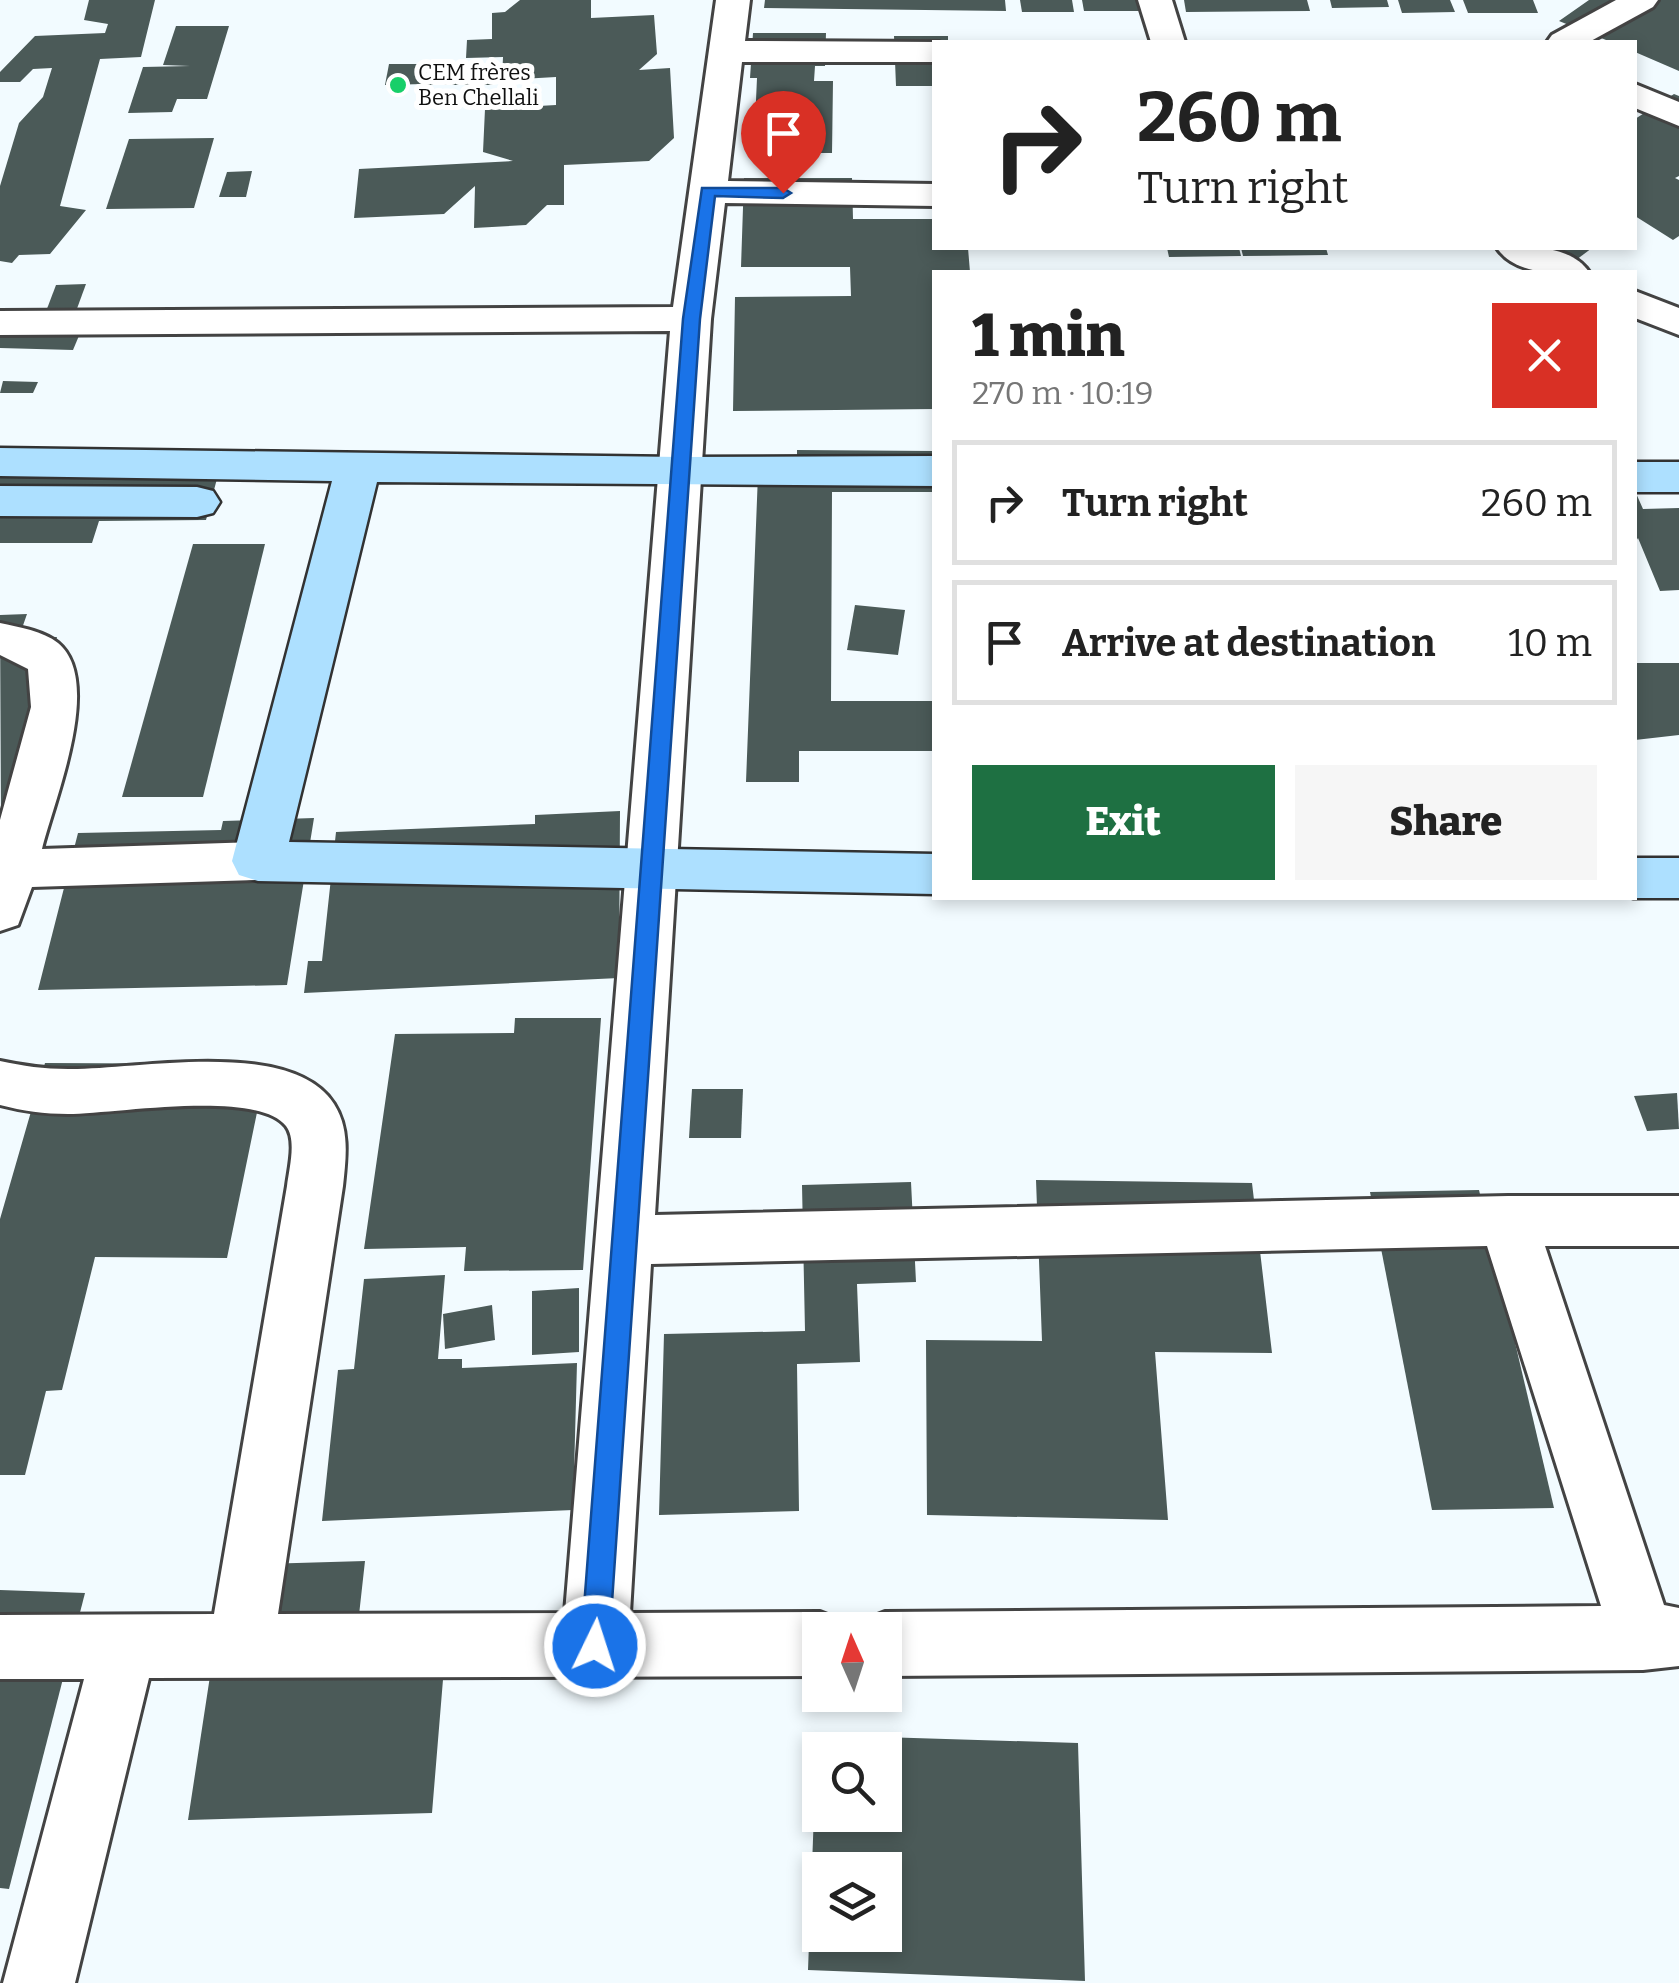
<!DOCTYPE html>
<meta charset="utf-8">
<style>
body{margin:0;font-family:Bitter,serif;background:#f6f6f6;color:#222;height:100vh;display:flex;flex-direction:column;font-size:38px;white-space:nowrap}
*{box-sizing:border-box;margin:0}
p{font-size:32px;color:#767676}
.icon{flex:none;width:55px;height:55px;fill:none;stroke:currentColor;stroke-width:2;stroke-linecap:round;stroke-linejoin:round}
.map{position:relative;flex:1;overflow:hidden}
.side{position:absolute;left:932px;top:270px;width:705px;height:630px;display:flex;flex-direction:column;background:#fff;border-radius:0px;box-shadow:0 5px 15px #0003}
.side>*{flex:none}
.top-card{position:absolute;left:932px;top:40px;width:705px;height:210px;border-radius:0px;box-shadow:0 5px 15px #0003;background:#fff;color:#222;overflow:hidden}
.needle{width:65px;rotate:357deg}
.tools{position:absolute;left:802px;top:1612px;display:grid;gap:20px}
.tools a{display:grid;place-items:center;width:100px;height:100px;border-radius:0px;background:#fff;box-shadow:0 5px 15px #0003;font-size:50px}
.pin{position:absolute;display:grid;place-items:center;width:85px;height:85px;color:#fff;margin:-102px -42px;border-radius:50% 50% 50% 0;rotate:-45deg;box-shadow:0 0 10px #0007}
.pin .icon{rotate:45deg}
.me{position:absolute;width:110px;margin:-55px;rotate:4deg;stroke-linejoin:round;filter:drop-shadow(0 0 8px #0008)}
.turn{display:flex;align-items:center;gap:35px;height:210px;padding:0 40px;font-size:45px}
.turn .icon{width:130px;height:130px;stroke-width:2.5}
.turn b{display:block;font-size:70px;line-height:85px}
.round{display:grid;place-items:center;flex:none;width:105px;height:105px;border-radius:0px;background:#f6f6f6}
.head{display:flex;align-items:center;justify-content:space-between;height:170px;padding:0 40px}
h1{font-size:60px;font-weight:800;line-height:75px}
.cta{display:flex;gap:20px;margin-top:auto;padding:20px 40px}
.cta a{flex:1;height:115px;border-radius:0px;background:#1e7042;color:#fff;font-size:40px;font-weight:800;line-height:115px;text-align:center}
.cta a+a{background:#f6f6f6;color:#222}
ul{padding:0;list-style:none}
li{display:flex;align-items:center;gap:30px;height:125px;margin:0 20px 15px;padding:0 20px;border:5px solid #e0e0e0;border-radius:0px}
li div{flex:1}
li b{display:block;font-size:38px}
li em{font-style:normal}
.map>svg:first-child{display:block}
.building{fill:#4b5a58;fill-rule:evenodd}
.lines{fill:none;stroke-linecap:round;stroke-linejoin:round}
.street-casing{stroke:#434343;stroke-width:6}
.secondary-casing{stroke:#323232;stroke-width:5}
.street{fill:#fff;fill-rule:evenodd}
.secondary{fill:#ade0ff;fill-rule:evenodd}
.route{fill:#1a73e8;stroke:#114b97;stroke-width:2.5}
.poi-dot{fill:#18cf69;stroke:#fff;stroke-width:4}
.labels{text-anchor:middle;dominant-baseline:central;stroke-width:10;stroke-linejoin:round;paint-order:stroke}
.far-poi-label{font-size:22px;fill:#101010;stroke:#fff;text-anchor:start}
</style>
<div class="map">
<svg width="1679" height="1983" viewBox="0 0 1679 1983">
<rect width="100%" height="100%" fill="#f2fbff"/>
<!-- building -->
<g class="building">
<path d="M89,0H155L141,57L100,59L60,206L86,210L50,254L19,255L12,263L0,261V186L19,123L43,97L52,68L33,69L20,82H0V72L35,36L105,33L108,24L84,20Z"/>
<path d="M520,0H591V18L654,15L657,54L639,70L670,68L674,138L649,161L564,165V205H547L526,225L474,228L475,186L444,214L354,218L359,169L513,161L483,152L485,109L556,105V77L502,80L503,57L466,58L467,40L492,39V13L505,12Z"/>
<path d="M765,0H1005L1006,11L764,8Z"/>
<path d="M1020,0H1072L1074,12H1022Z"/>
<path d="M1082,0H1147L1149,11H1084Z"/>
<path d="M1184,0H1307L1310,11L1186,12Z"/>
<path d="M1330,0H1387L1389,7L1332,8Z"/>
<path d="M1398,0H1450L1455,12L1402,13Z"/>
<path d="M1463,0H1533L1538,13H1468Z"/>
<path d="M1589,0H1679V71L1635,52V42H1611L1559,21Z"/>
<path d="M176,26H229L207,99H177L172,112L128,113L143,67L190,66L163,65Z"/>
<path d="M753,33H826L825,66H815L814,81H833L832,153H775V144H754L757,78H750Z"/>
<path d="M894,36H948V42H935V86H896Z"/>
<path d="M389,64H428L424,84L385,85Z"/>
<path d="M427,77H494L493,85H425Z"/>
<path d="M1674,94L1679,96V176L1675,178L1679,180V236L1673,240L1635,216V119Z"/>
<path d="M214,138L194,208L106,209L129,139Z"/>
<path d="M252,171L246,197H219L227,172Z"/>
<path d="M744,178H852L853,219H935V248H968L970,272H935V409L733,411L735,297L851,296L850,267H741Z"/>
<path d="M1167,248H1239L1241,256L1169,257Z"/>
<path d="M1241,248H1326L1328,255L1243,256Z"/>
<path d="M1508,248H1592L1560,272H1549L1503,251Z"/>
<path d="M86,284L75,314H45L56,285Z"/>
<path d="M0,318L86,319L73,350L0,348Z"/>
<path d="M3,381L38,382L33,393H0Z"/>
<path d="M797,450L934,451L935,492H832L831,701H935V751H799V782H746L758,474H797Z"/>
<path d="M218,475L206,520L99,521L92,543H0V476Z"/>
<path d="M1635,491L1643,509L1679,508V590L1660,591L1638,538L1635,543Z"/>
<path d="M193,544H265L203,797H122Z"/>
<path d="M855,605L905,610L898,655L847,650Z"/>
<path d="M27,614L19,637H57L1,820L0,615Z"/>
<path d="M1635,663H1679V735L1635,740Z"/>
<path d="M620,811L619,978L304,993L308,961H322L336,832L535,824V815Z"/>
<path d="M314,818L287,985L38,990L78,833L221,830L223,821Z"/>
<path d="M515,1018H601L583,1270L464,1271L466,1247L364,1249L395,1034L514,1033Z"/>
<path d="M45,1063L267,1064L227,1258L95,1257L62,1390L46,1391L25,1475H0V1219Z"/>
<path d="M692,1089H743L741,1138H689Z"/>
<path d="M1677,1093L1679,1129L1647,1131L1634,1096Z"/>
<path d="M1036,1180L1252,1183L1272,1353L1155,1352L1168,1520L927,1515L926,1340L1042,1341Z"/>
<path d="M911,1182L916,1282L857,1284L860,1362L797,1364L799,1511L659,1515L664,1334L805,1331L802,1185Z"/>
<path d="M1479,1190L1554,1508L1432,1510L1370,1192Z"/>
<path d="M445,1275L438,1359H462V1368L577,1363L573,1510L322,1521L338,1370L354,1369L364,1279Z"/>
<path d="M579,1288V1352L532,1355V1291Z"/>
<path d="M492,1305L495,1340L445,1349L443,1314Z"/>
<path d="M365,1561L357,1633L447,1631L432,1813L188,1820L227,1565Z"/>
<path d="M0,1590L85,1593L9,1889L0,1888Z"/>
<path d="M817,1735L1078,1743L1085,1981L808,1970ZM820,1750H885V1815H820ZM820,1870H885V1935H820Z"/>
</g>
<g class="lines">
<!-- street casing -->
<g class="street-casing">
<g id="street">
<path d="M716,0H750L745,41L939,42H935V62H742L728,181L935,184V206L725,203L711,319L655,1215L1508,1196H1679V1246H1545L1664,1605L1679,1608V1666L1643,1670L885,1676V1630H858L862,1621L885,1612L1601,1606L1487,1246L651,1264L630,1613L820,1612L843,1621L847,1630H820V1676L149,1678L75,1983H3L84,1679H0V1615L214,1614L287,1186C289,1169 297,1140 286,1126C257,1089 114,1114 68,1114C44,1114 23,1111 0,1105V1061C23,1066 44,1069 68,1069C136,1070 291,1037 334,1104C350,1129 346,1158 343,1186L278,1614L565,1613L670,331L0,335V311L673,307Z"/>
<path d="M1138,0H1172L1185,42H1151Z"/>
<path d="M1616,0H1658L1653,7L1589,42H1547L1552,35Z"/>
<path d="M1635,84L1679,102V126L1635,108Z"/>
<path d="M1497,248C1526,246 1570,244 1589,272C1560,274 1516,276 1497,248Z"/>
<path d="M1635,291L1679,308V335L1635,318Z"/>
<path d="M0,623C19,627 43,631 58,643C104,681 54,800 42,849L258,842L276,848L283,861L276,874L258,880L32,887L18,925L0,931V820L31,707L28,669L0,655Z"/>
</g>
</g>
<!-- secondary casing -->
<g class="secondary-casing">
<g id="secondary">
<path d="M0,448L680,457L935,456V486L377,482L289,842L935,854V894L258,881L239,875L232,861L332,481L0,476Z"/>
<rect x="1635" y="462" width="44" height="30"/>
<path d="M0,486L197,487L213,491L220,502L213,513L197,517L0,516Z"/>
<path d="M1635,858H1679V898H1633Z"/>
</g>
</g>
<!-- street -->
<use href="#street" class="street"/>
<!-- secondary -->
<use href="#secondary" class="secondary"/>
</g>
<!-- route -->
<path class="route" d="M702,188H783L791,193L783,198L715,196L700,319L609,1646L605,1656L595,1660L585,1656L581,1646L683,319Z"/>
<!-- markers -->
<circle class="poi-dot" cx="398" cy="85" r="10"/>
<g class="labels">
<!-- far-poi labels -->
<g class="far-poi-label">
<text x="418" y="72">CEM frères<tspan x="418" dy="25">Ben Chellali</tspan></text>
</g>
</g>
</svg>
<div class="tools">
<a><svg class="needle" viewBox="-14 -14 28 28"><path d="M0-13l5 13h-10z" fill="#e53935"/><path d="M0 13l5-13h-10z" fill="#767676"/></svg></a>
<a><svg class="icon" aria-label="search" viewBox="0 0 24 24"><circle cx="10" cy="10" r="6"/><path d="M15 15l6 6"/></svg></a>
<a><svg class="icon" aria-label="layers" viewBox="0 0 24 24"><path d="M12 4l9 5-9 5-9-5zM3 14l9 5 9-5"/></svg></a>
</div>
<div class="pin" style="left:783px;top:193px;background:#d93025"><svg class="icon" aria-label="arrive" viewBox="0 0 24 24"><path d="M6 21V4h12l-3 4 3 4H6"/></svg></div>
<svg class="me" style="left:595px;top:1646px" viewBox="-20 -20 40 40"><circle r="17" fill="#1a73e8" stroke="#fff" stroke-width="3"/><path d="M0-11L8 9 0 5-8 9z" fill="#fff"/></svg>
<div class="top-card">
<div class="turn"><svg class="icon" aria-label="right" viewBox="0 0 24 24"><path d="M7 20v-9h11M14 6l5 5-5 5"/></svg><div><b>260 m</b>Turn right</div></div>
</div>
<section class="side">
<div class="head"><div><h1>1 min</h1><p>270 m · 10:19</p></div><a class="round" style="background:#d93025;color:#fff"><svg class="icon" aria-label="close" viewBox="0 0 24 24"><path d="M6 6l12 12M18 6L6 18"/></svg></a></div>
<ul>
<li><svg class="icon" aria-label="right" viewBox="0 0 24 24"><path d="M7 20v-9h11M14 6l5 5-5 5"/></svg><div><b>Turn right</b></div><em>260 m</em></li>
<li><svg class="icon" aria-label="arrive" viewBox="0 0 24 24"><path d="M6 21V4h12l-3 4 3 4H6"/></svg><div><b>Arrive at destination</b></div><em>10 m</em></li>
</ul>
<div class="cta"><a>Exit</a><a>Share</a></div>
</section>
</div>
